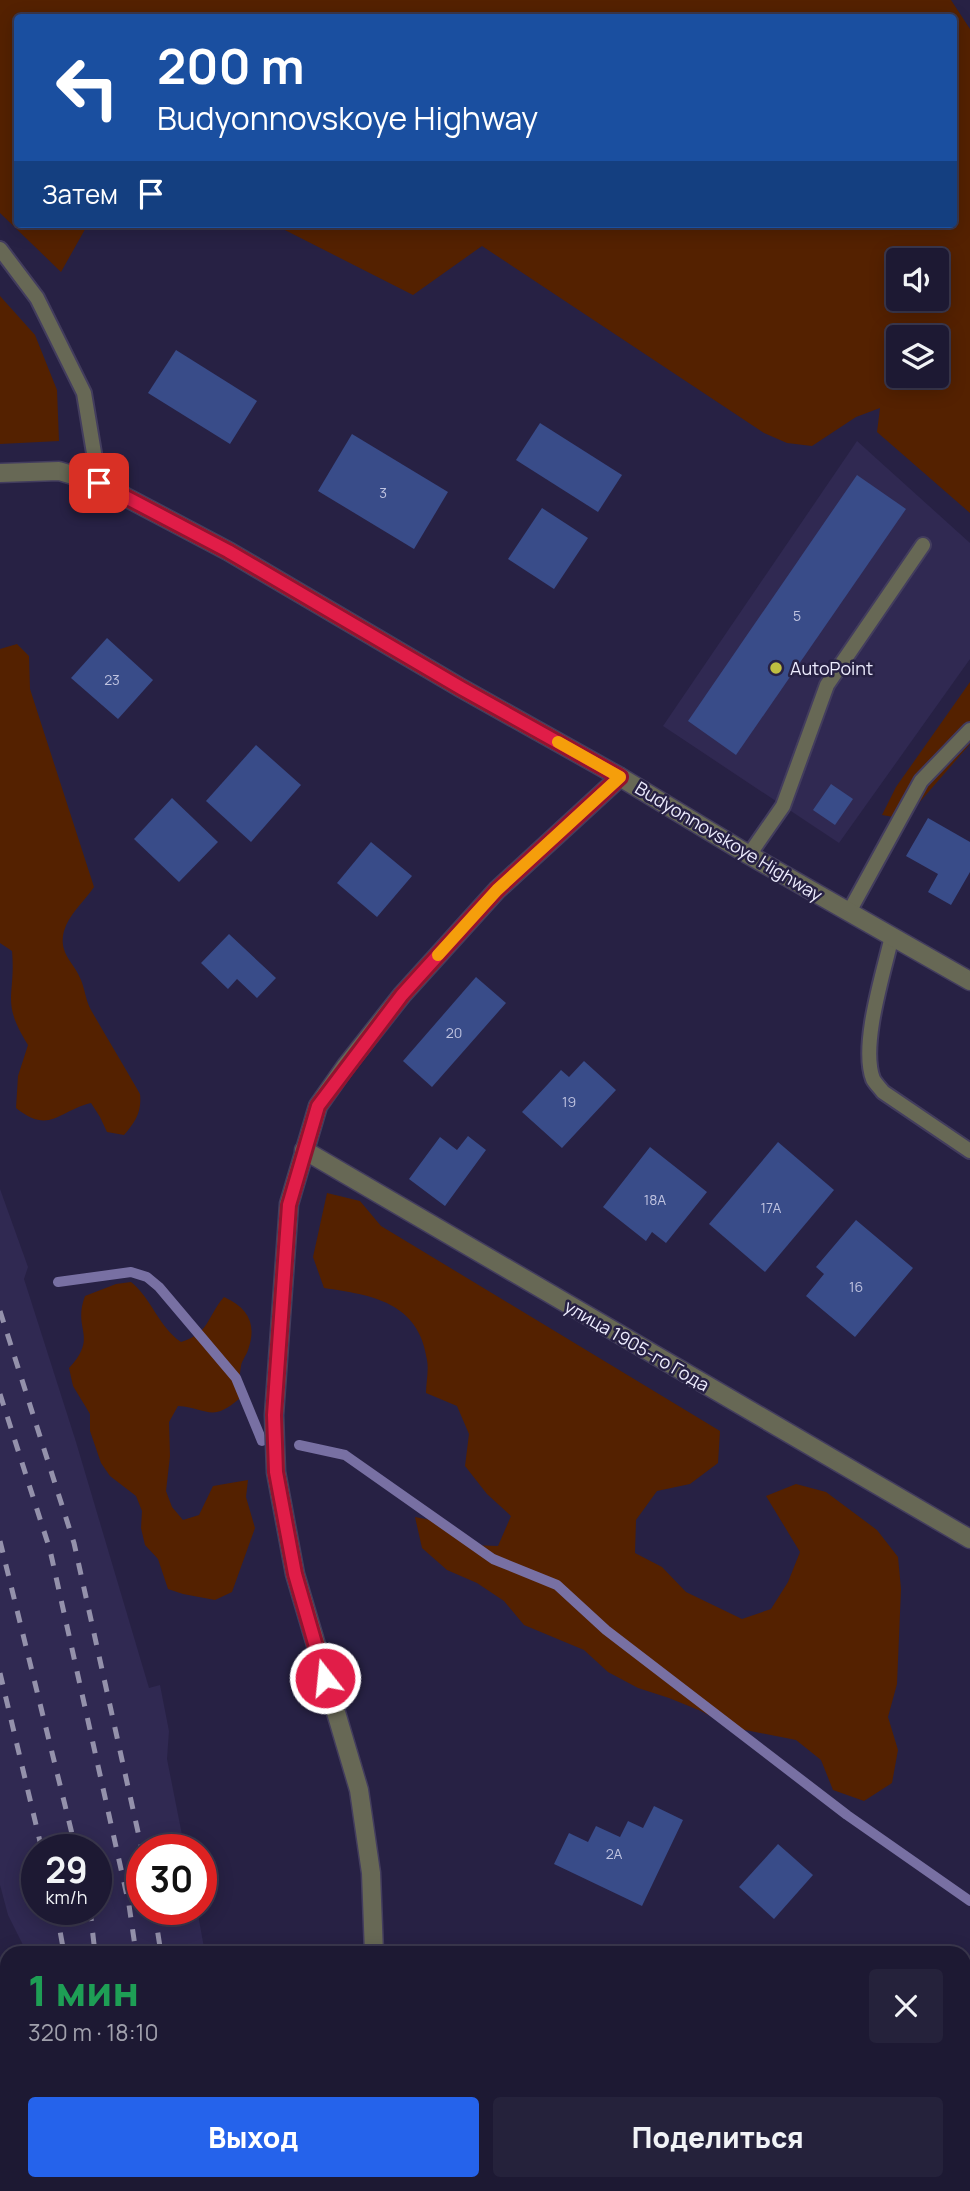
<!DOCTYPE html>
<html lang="ru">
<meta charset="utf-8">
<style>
body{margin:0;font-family:Manrope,sans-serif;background:#25223b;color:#f1f3f6;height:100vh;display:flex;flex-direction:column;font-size:26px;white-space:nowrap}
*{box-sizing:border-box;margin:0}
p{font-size:23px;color:#a0a0ac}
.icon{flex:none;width:38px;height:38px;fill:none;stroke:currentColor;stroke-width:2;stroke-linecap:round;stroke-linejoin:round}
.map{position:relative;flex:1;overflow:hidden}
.sheet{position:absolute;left:0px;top:1946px;width:971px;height:245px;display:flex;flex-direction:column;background:#1d1933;border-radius:21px 21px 0 0;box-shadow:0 4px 18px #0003,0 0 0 2px #3b384e}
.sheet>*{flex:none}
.banner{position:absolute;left:14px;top:14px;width:943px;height:214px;border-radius:7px;box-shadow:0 4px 18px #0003,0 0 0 2px #3b384e;background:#1a4fa0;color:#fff;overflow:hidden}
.tools{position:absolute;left:886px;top:248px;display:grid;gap:14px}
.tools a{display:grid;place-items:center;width:63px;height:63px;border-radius:7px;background:#1d1933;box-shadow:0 4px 18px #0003,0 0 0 2px #3b384e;font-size:35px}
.speed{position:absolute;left:21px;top:1834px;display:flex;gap:14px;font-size:35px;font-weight:700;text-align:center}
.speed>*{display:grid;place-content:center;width:91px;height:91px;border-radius:50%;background:#1d1933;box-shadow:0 4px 18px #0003,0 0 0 2px #3b384e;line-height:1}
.speed small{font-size:18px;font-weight:400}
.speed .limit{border:10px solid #d22;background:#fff;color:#111}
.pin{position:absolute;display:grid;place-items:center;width:60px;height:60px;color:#fff;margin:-30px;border-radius:14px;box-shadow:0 4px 10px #0006}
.me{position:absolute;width:77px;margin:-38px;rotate:344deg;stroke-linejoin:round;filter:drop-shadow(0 0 5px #0008)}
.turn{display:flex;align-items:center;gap:24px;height:147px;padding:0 28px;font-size:32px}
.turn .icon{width:91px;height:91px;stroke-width:2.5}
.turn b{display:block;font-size:49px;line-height:60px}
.then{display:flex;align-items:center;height:66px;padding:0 28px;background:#0003;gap:14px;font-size:26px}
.round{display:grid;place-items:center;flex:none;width:74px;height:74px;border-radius:7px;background:#25223b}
.headline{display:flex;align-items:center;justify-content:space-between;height:119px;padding:0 28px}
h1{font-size:42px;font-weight:800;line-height:52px;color:#1e9e55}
.primary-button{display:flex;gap:14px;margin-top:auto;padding:14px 28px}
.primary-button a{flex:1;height:80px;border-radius:7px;background:#2563eb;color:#fff;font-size:28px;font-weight:800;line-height:80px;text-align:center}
.primary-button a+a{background:#25223b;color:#f1f3f6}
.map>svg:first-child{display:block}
.built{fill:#302952;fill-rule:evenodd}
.green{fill:#542100;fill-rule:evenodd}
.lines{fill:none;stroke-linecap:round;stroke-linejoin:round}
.stream{stroke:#7870a3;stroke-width:10}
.building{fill:#394c89}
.service-casing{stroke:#433d5e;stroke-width:18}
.minor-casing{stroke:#433d5e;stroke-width:21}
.service{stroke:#676855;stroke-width:14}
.minor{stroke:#676855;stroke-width:18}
.rail{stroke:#9491ab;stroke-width:5;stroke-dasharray:12 12;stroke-linecap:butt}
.route-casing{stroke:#92132f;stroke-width:18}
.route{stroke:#e11d48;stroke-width:12}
.slow{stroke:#f59e0b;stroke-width:12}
.poi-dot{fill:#bfbe41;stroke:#272144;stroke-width:2.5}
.labels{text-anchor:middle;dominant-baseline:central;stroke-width:5;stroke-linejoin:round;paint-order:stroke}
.number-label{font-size:14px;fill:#bfc3e0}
.poi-label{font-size:18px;fill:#ecebfd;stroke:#272144;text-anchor:start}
.street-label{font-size:18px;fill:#ecebfd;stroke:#272144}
</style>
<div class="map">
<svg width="970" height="2191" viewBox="0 0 970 2191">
<rect width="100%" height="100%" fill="#272144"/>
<!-- built -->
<g class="built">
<path d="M857,441L970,543V659L839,843L663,726Z"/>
<path d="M0,1189L28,1267L24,1279L76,1442L149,1688L160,1685L169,1731L167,1759L185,1850H142V1909H197L205,1953H27L8,1915L0,1885ZM37,1850H96V1909H37Z"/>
<path d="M59,2184H243L244,2191H59Z"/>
</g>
<!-- green -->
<g class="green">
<path d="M0,0H951L970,29V513L877,432L880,408L856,417L812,446L787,443L764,433L482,246L413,295L273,224H954V18H18V224H88L61,272L0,213ZM898,261H936V299H898ZM898,338H936V376H898Z"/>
<path d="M0,296L35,335L57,390L59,441L0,444Z"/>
<path d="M17,644L29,656L30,689L94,887C84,902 69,914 64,931C58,954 74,962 81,980C85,990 86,1001 91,1010C107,1038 124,1066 140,1094C142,1112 135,1122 124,1135L107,1132L100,1117L91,1103C58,1111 50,1135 16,1108L18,1076L28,1045C0,1000 16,998 12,951L0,943V649Z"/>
<path d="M970,682V744L905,819L882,815L896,787Z"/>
<path d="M327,1193L360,1201L381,1226L720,1431L718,1463L690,1484L657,1491L636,1520L635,1553L662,1567L686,1592L742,1619L771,1609L788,1582L800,1552L766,1496L796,1484L826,1492L877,1530L898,1557L901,1589L897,1684L888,1717L898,1750L892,1783L864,1801L833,1790L821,1760L796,1740L730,1727L701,1711L669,1698L638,1688L608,1672L584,1650L524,1625L504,1601L477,1583L447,1570L422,1548L415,1517L446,1523L469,1545L498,1546L511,1516L487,1494L465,1466L469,1434L457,1406L426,1393C426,1383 429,1370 427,1360C419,1302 372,1295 324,1288L313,1257Z"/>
<path d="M131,1282C152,1299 158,1326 181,1342C210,1333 206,1318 224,1297C249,1308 257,1325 248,1350C246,1356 242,1360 241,1366C239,1376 240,1388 239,1399C211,1423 208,1408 178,1406L169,1422L170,1456L166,1491L172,1507L183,1520L199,1515L213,1486L248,1480L246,1497L255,1528L232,1592L215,1600L183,1594L168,1589L158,1559L145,1545L141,1528L142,1511L136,1496L110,1476L101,1463L90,1431V1414L73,1386L69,1368C99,1336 72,1330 85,1296L116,1284Z"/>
</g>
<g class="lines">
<!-- stream -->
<g class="stream">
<path d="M58,1282L131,1272L147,1277L159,1287L236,1378L262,1441"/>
<path d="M299,1445L345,1455L493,1559L557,1585L606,1630L847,1815L970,1901"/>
</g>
</g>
<!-- building -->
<g class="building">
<path d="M176,350L257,401L230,444L148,393Z"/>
<path d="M540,423L622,475L598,512L516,460Z"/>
<path d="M352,434L448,492L414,549L318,491Z"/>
<path d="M857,475L906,509L736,755L688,721Z"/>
<path d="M542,508L588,538L554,589L508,559Z"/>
<path d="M107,638L153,680L118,719L71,678Z"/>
<path d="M256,745L301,785L251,842L206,801Z"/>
<path d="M831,784L853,799L835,825L813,810Z"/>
<path d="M172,798L218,842L179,882L134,839Z"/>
<path d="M928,818L970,842V872L951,905L928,892L938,874L906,856Z"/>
<path d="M371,842L412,876L377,917L337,883Z"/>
<path d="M229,934L276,978L257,998L237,979L228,989L201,963Z"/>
<path d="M476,977L506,1003L432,1087L403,1061Z"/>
<path d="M584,1061L616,1090L562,1148L522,1112L561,1070L569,1077Z"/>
<path d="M468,1136L486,1150L445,1206L409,1179L440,1137L457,1150Z"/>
<path d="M778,1142L834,1190L765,1272L709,1224Z"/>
<path d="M650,1147L707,1192L666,1243L652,1232L646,1241L603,1207Z"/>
<path d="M856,1220L913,1268L855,1337L806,1296L824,1274L816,1267Z"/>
<path d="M654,1806L683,1820L642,1906L554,1864L569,1833L588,1842L596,1826L620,1837L628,1821L643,1828Z"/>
<path d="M778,1844L813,1875L774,1919L739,1887Z"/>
</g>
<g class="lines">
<!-- service casing -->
<g class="service-casing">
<g id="service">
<path d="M0,249L37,298L84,393L99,483"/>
<path d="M749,855L783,806L827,685L923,545"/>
<path d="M849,912L921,781L970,730"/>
<path d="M892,936C884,971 860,1045 873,1079C875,1083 880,1088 883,1092L970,1151"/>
<path d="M46,2184V2191"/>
<path d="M384,2188L490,2191"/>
</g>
</g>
<!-- minor casing -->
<g class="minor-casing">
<g id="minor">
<path d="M0,473L59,471L99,483L228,551L461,688L620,777L749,855L970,981"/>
<path d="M304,1150L970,1539"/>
<path d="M374,1953L371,1873L359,1790L295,1574L276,1472L274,1415L289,1204L318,1106L346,1066L402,995L497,890L620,777"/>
<path d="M384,2184V2191"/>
</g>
</g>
<!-- service -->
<use href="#service" class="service"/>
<!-- minor -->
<use href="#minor" class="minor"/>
<!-- rail -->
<g class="rail">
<path d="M0,1311L74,1543L142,1850"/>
<path d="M0,1394L50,1550L129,1905L136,1953"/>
<path d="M0,1541L76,1850"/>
<path d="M0,1673L42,1850"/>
<path d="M56,1909L64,1953"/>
<path d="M90,1909L95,1953"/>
<path d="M154,1909L161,1953"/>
<path d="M99,2184L100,2191"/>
<path d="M123,2184L124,2191"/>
<path d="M172,2184L173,2191"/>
<path d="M195,2184L196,2191"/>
</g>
</g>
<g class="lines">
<!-- route casing -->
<g class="route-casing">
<path id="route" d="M99,483L228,551L461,688L620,777L497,890L402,995L318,1106L289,1205L274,1415L276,1472L295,1574L325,1678"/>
</g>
<!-- route -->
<use href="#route" class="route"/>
<!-- slow -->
<path class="slow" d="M438,955L497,890L620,777L558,742"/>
</g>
<!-- markers -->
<circle class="poi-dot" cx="776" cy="668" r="7"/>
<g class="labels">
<!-- number labels -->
<g class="number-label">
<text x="383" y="492">3</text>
<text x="797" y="615">5</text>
<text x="112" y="679">23</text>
<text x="454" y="1032">20</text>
<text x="569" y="1101">19</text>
<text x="655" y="1199">18А</text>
<text x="771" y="1207">17А</text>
<text x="856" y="1286">16</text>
<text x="614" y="1853">2А</text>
</g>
<!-- poi labels -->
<g class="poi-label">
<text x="790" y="668">AutoPoint</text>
</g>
<!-- street labels -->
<g class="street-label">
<text transform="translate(729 841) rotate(31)">Budyonnovskoye Highway</text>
<text transform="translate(637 1345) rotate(30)">улица 1905-го Года</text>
</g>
</g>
</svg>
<div class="tools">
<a><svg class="icon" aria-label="sound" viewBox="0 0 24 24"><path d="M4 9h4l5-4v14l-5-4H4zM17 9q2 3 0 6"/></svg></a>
<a><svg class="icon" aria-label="layers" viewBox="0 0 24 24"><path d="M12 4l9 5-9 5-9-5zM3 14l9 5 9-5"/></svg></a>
</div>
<div class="speed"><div>29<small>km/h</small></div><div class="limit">30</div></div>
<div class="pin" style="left:99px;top:483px;background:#d93025"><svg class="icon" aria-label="arrive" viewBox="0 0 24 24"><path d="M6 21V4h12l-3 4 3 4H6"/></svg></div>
<svg class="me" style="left:325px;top:1678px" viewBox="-20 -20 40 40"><circle r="17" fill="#e11d48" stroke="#fff" stroke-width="3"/><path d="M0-11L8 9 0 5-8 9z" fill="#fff"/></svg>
<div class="banner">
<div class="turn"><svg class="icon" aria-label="left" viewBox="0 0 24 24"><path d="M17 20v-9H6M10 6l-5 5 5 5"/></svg><div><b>200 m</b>Budyonnovskoye Highway</div></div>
<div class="then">Затем<svg class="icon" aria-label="arrive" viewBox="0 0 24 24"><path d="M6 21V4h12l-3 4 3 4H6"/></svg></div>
</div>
<section class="sheet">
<div class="headline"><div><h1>1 мин</h1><p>320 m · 18:10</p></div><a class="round"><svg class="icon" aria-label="close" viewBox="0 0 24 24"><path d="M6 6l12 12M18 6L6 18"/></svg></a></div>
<div class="primary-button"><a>Выход</a><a>Поделиться</a></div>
</section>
</div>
